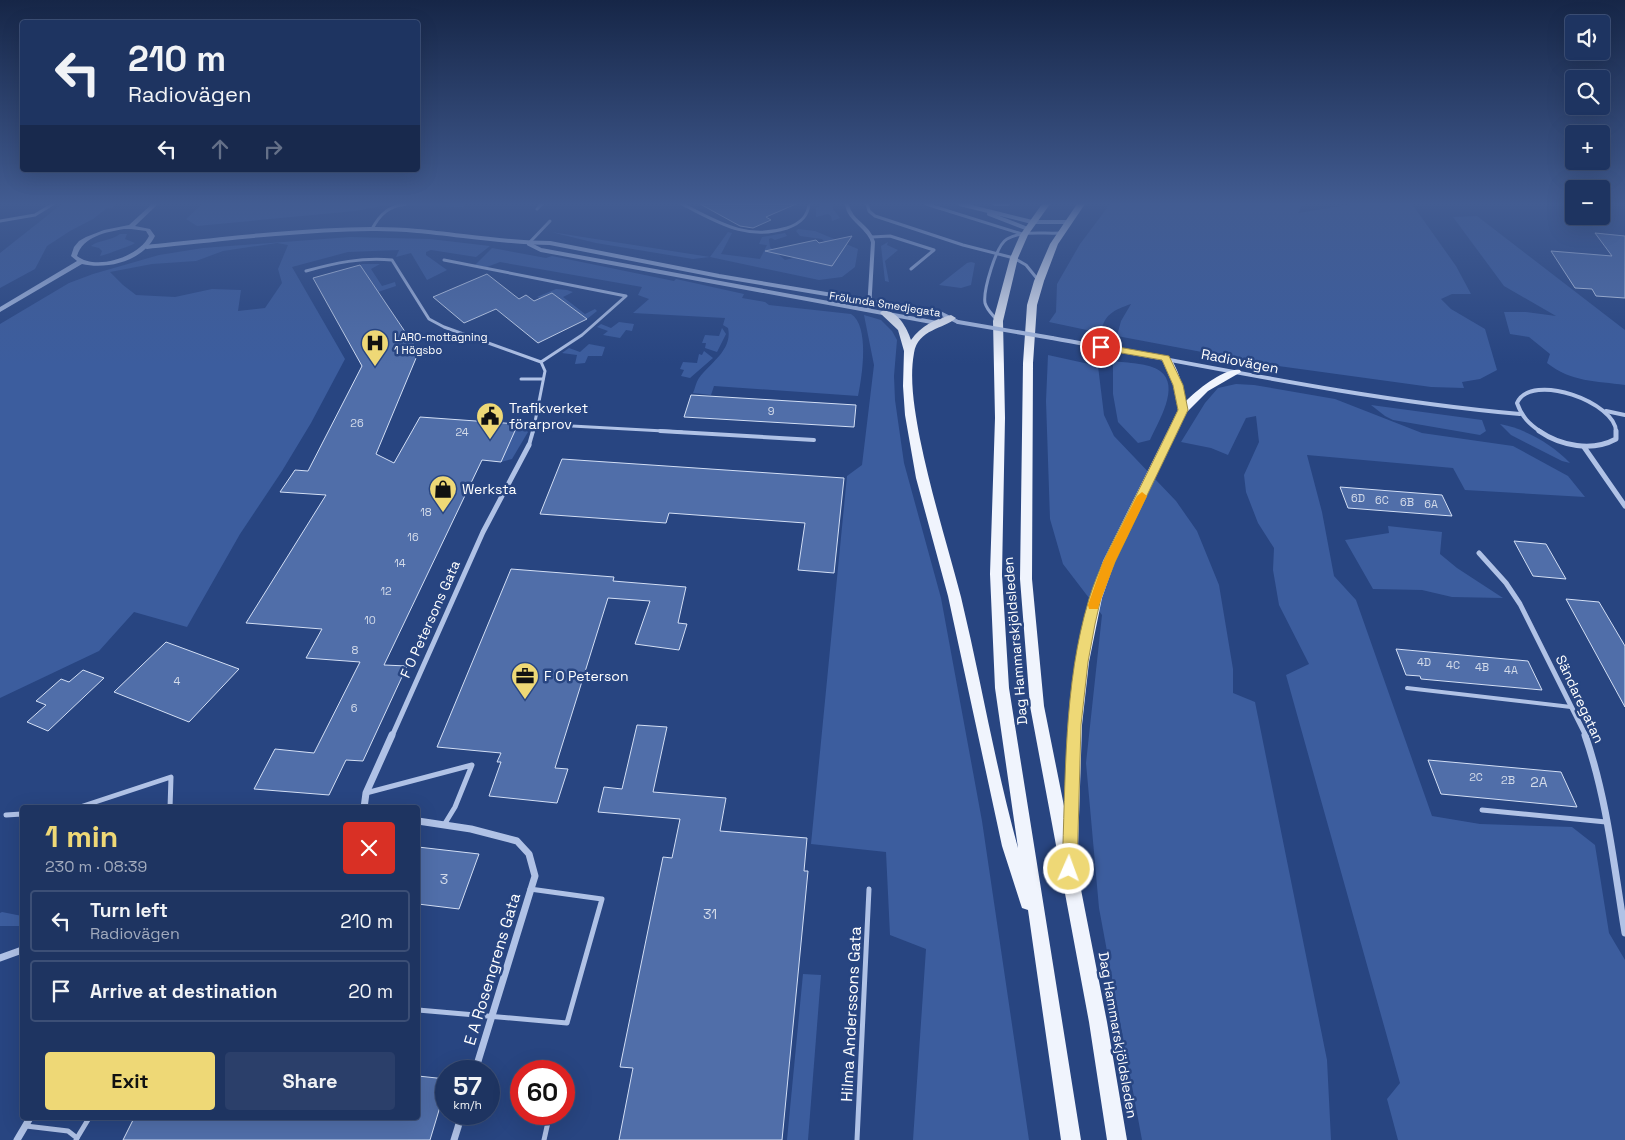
<!DOCTYPE html>
<meta charset="utf-8">
<style>
body{margin:0;font-family:"Space Grotesk",sans-serif;background:#2b3f6a;color:#f1f3f6;height:100vh;display:flex;flex-direction:column;font-size:19px;white-space:nowrap}
*{box-sizing:border-box;margin:0}
p{font-size:16px;color:#a1aabd}
.icon{flex:none;width:28px;height:28px;fill:none;stroke:currentColor;stroke-width:2;stroke-linecap:round;stroke-linejoin:round}
.map{position:relative;flex:1;overflow:hidden}
.details{position:absolute;left:20px;top:805px;width:400px;height:315px;display:flex;flex-direction:column;background:#1e3461;border-radius:5px;box-shadow:0 5px 20px #0002,0 0 0 1px #3c4f76}
.details>*{flex:none}
.hud{position:absolute;left:20px;top:20px;width:400px;height:152px;border-radius:5px;box-shadow:0 5px 20px #0002,0 0 0 1px #3c4f76;background:#1e3461;color:#f1f3f6;overflow:hidden}
.buttons{position:absolute;left:1565px;top:15px;display:grid;gap:10px}
.buttons a{display:grid;place-items:center;width:45px;height:45px;border-radius:5px;background:#1e3461;box-shadow:0 5px 20px #0002,0 0 0 1px #3c4f76;font-size:25px}
.speed{position:absolute;left:435px;top:1060px;display:flex;gap:10px;font-size:25px;font-weight:700;text-align:center}
.speed>*{display:grid;place-content:center;width:65px;height:65px;border-radius:50%;background:#1e3461;box-shadow:0 5px 20px #0002,0 0 0 1px #3c4f76;line-height:1}
.speed small{font-size:12px;font-weight:400}
.speed .limit{border:8px solid #d22;background:#fff;color:#111}
.pin{position:absolute;display:grid;place-items:center;width:42px;height:42px;color:#fff;margin:-21px;border:2px solid #fff;border-radius:50%;box-shadow:0 1px 5px #0007}
.me{position:absolute;width:55px;margin:-28px;rotate:2deg;stroke-linejoin:round;filter:drop-shadow(0 0 4px #0008)}
.turn{display:flex;align-items:center;gap:18px;height:105px;padding:0 25px;font-size:22px}
.turn .icon{width:65px;height:65px;stroke-width:2.5}
.turn b{display:block;font-size:35px;line-height:42px}
.lanes{display:flex;align-items:center;height:48px;padding:0 25px;background:#0003;justify-content:center;gap:25px;direction:ltr}
.lanes .off{opacity:.35}
.round{display:grid;place-items:center;flex:none;width:52px;height:52px;border-radius:5px;background:#2b3f6a}
.summary{display:flex;align-items:center;justify-content:space-between;height:85px;padding:0 25px}
h1{font-size:30px;font-weight:800;line-height:38px;color:#eed876}
.cta{display:flex;gap:10px;margin-top:auto;padding:10px 25px}
.cta a{flex:1;height:58px;border-radius:5px;background:#eed876;color:#111;font-size:20px;font-weight:800;line-height:58px;text-align:center}
.cta a+a{background:#2b3f6a;color:#f1f3f6}
ul{padding:0;list-style:none}
li{display:flex;align-items:center;gap:15px;height:62px;margin:0 10px 8px;padding:0 15px;border:2px solid #3c4f76;border-radius:5px}
li div{flex:1}
li b{display:block;font-size:19px}
li em{font-style:normal}
.map>svg:first-child{display:block}
.green{fill:#3c5d9e;fill-rule:evenodd}
.building{fill:#506ea9;stroke:#d3dff5}
.lines{fill:none;stroke-linecap:round;stroke-linejoin:round}
.service-far2{stroke:#b0c2e6;stroke-width:3}
.service-far1{stroke:#b0c2e6;stroke-width:4}
.service{stroke:#b0c2e6;stroke-width:5}
.minor-far2{stroke:#b0c2e6;stroke-width:4}
.minor-far1{stroke:#b0c2e6;stroke-width:5}
.minor{stroke:#b0c2e6;stroke-width:7}
.tertiary{fill:#b0c2e6;fill-rule:evenodd}
.primary{fill:#f0f4fd;fill-rule:evenodd}
.minor-bridge{stroke:#b0c2e6;stroke-width:4}
.route{fill:#eed876;stroke:#9b8c4d}
.slow{fill:#f59e0b}
.labels{text-anchor:middle;dominant-baseline:central;stroke-width:5;stroke-linejoin:round;paint-order:stroke}
.far-street-label{font-size:11px;fill:#fff;stroke:#284581}
.far-poi-label{font-size:11px;fill:#fff;stroke:#284581;text-anchor:start}
.number-label{font-size:11px;fill:#d3dbea}
.street-label{font-size:14px;fill:#fff;stroke:#284581}
.poi-label{font-size:14px;fill:#fff;stroke:#284581;text-anchor:start}
.near-number-label{font-size:14px;fill:#d3dbea}
.near-street-label{font-size:16px;fill:#fff;stroke:#284581}
</style>
<div class="map">
<svg width="1625" height="1140" viewBox="0 0 1625 1140">
<rect width="100%" height="100%" fill="#284581"/>
<!-- green -->
<g class="green">
<path d="M62,204H117L111,208H107L93,219L70,231L47,246L35,269L0,288V253Z"/>
<path d="M202,204H465L464,207L382,206L355,211L197,226L186,219Z"/>
<path d="M820,204H833V209L840,218L832,221L831,216L828,214L816,217V207H819Z"/>
<path d="M1110,204H1303L1298,213L1353,204H1412L1456,266L1471,294H1452L1441,299L1451,309L1485,329L1497,370L1480,379L1462,382L1464,388L1431,387L1271,365L1117,336L1121,321L1131,304C1114,310 1104,314 1101,333L1049,322L1056,312L1057,284L1080,244Z"/>
<path d="M1477,216L1625,330V385C1596,381 1571,382 1547,363L1550,354L1529,337L1510,334L1504,312H1526L1556,316L1504,286L1453,217Z"/>
<path d="M798,229L815,231L858,249L855,267L842,277L819,280L710,257L693,259L596,243L551,232L710,257L728,232L732,233L721,254L760,259L767,245L759,244L762,237L785,233L787,236L775,240L771,238L769,239L770,247L785,260L831,249L822,239L800,236L796,231Z"/>
<path d="M120,234H127L125,239L135,243C133,245 102,256 100,256L102,251L99,248L91,246C98,240 111,241 120,234Z"/>
<path d="M350,237L430,239L490,246L476,257L431,250L426,252V255L447,270L427,280L411,253L396,257L399,250L348,252L292,267L345,359L311,423L282,471L240,534L187,627L134,612L99,651L0,698V324L69,283L93,274L159,255L203,248ZM277,243L288,245L278,269L282,283L265,308L238,311L241,290L212,289L175,297L136,295L123,285L110,272L152,264L196,261L223,251Z"/>
<path d="M888,242L887,245L898,250L885,261L889,282L885,281L881,246Z"/>
<path d="M492,248L546,258L552,256L674,281L676,279L744,294L742,298L765,302L769,305L851,314C870,326 862,377 858,396L714,386L711,395L693,393C695,389 696,382 699,378C710,363 733,350 728,328L723,325L725,318L633,313L649,299L638,295L642,287L500,262L487,267L475,265Z"/>
<path d="M971,262L975,263L971,285L961,288L939,285L967,263Z"/>
<path d="M362,264H380L371,269L382,286L395,282L396,286L378,292L360,265Z"/>
<path d="M556,289L567,290L573,292L563,297L585,314L595,309L597,311L587,319L552,293L540,298L537,297Z"/>
<path d="M864,315L881,320L892,331L897,340L894,376L895,400L904,463L941,598L982,821L1029,1140H913L926,949L890,935L886,852L811,844L847,476L862,465L874,365Z"/>
<path d="M619,322L634,324L632,331L626,330L620,338L603,335L608,331L597,327L601,324L611,328Z"/>
<path d="M722,328L726,334L717,352L705,348L706,343H702L705,335L719,336Z"/>
<path d="M589,344L605,347L602,356H588L585,363L575,364L577,355L562,353L569,348L580,352Z"/>
<path d="M704,351L713,358L690,378L681,376L684,370L680,369L683,362L697,363L699,354L702,355Z"/>
<path d="M1048,355L1098,366L1104,415L1114,436L1176,501L1197,531L1219,585L1233,669V693L1255,702L1327,1060L1331,1140H1142L1099,908L1086,763L1102,615L1063,564L1050,519L1046,401Z"/>
<path d="M1113,361C1127,363 1149,363 1160,371C1181,386 1158,422 1150,440L1138,443L1118,422L1113,394Z"/>
<path d="M1236,384L1254,385L1335,399L1422,433L1513,446L1568,476L1585,497L1465,490L1453,468L1307,455L1322,512L1334,576L1356,600L1432,816L1480,824L1572,827L1595,845L1609,933L1625,960V1140H1398L1387,1099L1400,1083L1286,675L1309,664L1279,605L1273,570L1274,548L1258,523L1246,492L1244,475L1259,442L1256,416L1246,418L1228,455L1211,448L1181,442L1205,403L1218,388Z"/>
<path d="M1371,405L1482,420L1486,431L1480,435L1393,420L1385,416Z"/>
<path d="M1500,424C1526,429 1552,444 1570,463L1562,461L1511,435Z"/>
<path d="M521,426L528,432L512,459L501,462L515,429Z"/>
<path d="M1388,526L1442,532L1440,554L1457,568L1503,598L1452,597L1422,590L1373,589L1345,540L1389,533Z"/>
<path d="M2,912L22,916V926H0V913Z"/>
<path d="M803,974L821,975L808,1140H787Z"/>
</g>
<!-- building -->
<g class="building">
<path d="M700,204H796L766,217L771,220L753,228L740,226Z"/>
<path d="M1595,233L1625,236V298L1596,296L1592,289L1575,288L1551,251L1612,256Z"/>
<path d="M852,236L832,266L765,251L816,240L819,243Z"/>
<path d="M360,265L414,345L404,350L419,351L376,454L394,463L420,417L518,424L501,462L482,460L384,665L407,666L363,761L346,760L329,795L254,789L275,749L314,753L360,662L306,658L322,629L246,623L326,495L280,492L295,470L308,471L362,366L313,278Z"/>
<path d="M487,274L519,299L526,295L534,301L552,293L587,319L538,343L496,309L464,323L433,297Z"/>
<path d="M691,395L856,405L854,427L684,417Z"/>
<path d="M562,459L844,478L834,573L798,570L805,523L669,513L666,523L540,514Z"/>
<path d="M1340,487L1442,495L1452,516L1348,508Z"/>
<path d="M1514,541L1546,544L1566,579L1533,576Z"/>
<path d="M511,569L614,577L613,581L686,587L678,623L687,624L679,650L635,644L650,601L608,598L555,768L568,769L557,803L489,796L501,762H497L501,753L437,747Z"/>
<path d="M1566,599L1599,602L1625,646V707Z"/>
<path d="M166,642L239,669L189,722L114,692Z"/>
<path d="M1396,649L1528,661L1542,690L1421,679L1420,676L1406,675Z"/>
<path d="M83,670L104,678L48,731L27,722L46,705L36,701L61,679L69,682Z"/>
<path d="M637,725L667,727L653,792L726,798L720,831L807,838L804,871H808L782,1140H619L633,1068L620,1067L663,857L672,858L680,819L598,812L604,787L622,789Z"/>
<path d="M1428,760L1561,772L1577,807L1441,794Z"/>
<path d="M418,847L479,854L459,909L418,904Z"/>
<path d="M418,1076L446,1079V1087L430,1140H123L134,1118H418Z"/>
</g>
<g class="lines">
<!-- service-far2 -->
<g class="service-far2">
<path d="M682,204C718,222 746,241 787,228C799,224 808,217 809,204"/>
<path d="M867,204L869,211L875,216L963,245L1014,258L1026,265L1039,281"/>
<path d="M926,204L1022,234"/>
<path d="M537,209L542,204"/>
<path d="M0,221L35,215L53,204"/>
<path d="M372,229C380,214 389,206 406,204"/>
<path d="M872,237L890,236L934,250L911,269"/>
<path d="M529,243L550,221"/>
<path d="M444,260L626,296L582,335L541,362"/>
<path d="M306,271C335,263 362,257 392,260L429,319L444,327L541,362L545,371L533,432"/>
<path d="M996,319C992,314 987,310 985,303C983,291 996,245 1007,239C1022,230 1043,234 1060,233"/>
<path d="M521,379H543"/>
<path d="M535,424L682,432"/>
</g>
<!-- service-far1 -->
<g class="service-far1">
<path d="M660,431L814,440"/>
<path d="M529,445L533,431"/>
<path d="M1407,688L1571,707"/>
</g>
<!-- service -->
<g class="service">
<path d="M366,793L472,765L455,807L444,825"/>
<path d="M77,808L171,777L170,808"/>
<path d="M1482,810L1606,822"/>
<path d="M6,815L22,814"/>
<path d="M418,1010L567,1023L602,899L530,889"/>
<path d="M26,1126L68,1131L77,1138L76,1140"/>
<path d="M77,1138L89,1118"/>
<path d="M544,1140L548,1122"/>
<path d="M857,1140L869,889"/>
</g>
<!-- minor-far2 -->
<g class="minor-far2">
<path d="M847,204C849,221 869,226 873,242L869,310"/>
<path d="M960,204L1032,222H1067"/>
<path d="M995,204H1008"/>
<path d="M989,214L1028,229"/>
<path d="M529,244L541,250L937,323"/>
<path d="M147,247C222,239 296,230 371,229C431,228 490,243 550,243L719,276L940,313L958,322"/>
<path d="M1052,338C1207,366 1363,400 1520,414"/>
<path d="M1606,411L1625,415"/>
<path d="M1541,432C1529,424 1522,417 1517,403C1531,371 1617,403 1616,432"/>
</g>
<!-- minor-far1 -->
<g class="minor-far1">
<path d="M1539,431C1561,446 1592,452 1616,439V431"/>
<path d="M1584,447L1625,506"/>
<path d="M1479,553L1506,583L1520,604L1586,736"/>
<path d="M392,736L483,532L529,445"/>
</g>
<!-- minor -->
<g class="minor">
<path d="M1585,735C1607,798 1614,867 1625,933"/>
<path d="M364,808L366,793L392,735"/>
<path d="M418,821L471,829L517,841L529,854L535,876L475,1071"/>
<path d="M0,958L22,950"/>
<path d="M17,1140L30,1118"/>
<path d="M454,1140L462,1114"/>
</g>
<!-- tertiary -->
<path class="tertiary" d="M152,204H158L135,226L150,229L155,236C143,261 107,270 82,264L0,312V307L77,261L71,256L74,247L79,241L86,237L104,230L129,225ZM124,229H131L146,231L149,236C139,257 96,271 77,256C83,236 107,232 124,229Z"/>
<!-- primary -->
<g class="primary">
<path d="M1042,204H1050L1028,235L1018,258L1003,321L1005,418L1002,574L1009,688L1081,1140H1061L1028,910L1022,908L1020,902L1002,846L948,596L916,478L905,415L903,386L904,351L898,330L880,313L882,311C897,309 907,328 911,340C921,326 935,319 951,315L956,318C944,329 918,329 914,353C909,380 915,412 920,439C931,493 947,544 961,597C981,680 995,765 1018,848L995,688L990,574L995,418L993,321L1010,258L1020,235Z"/>
<path d="M1077,204H1085L1058,244L1044,281L1037,305L1033,363L1032,579L1044,706L1064,806L1068,725L1075,662L1090,598L1103,561L1178,410L1173,385L1161,358L1166,355C1176,359 1184,390 1186,401C1197,390 1225,367 1240,370L1241,372L1208,391L1187,412L1115,561L1102,598L1089,662L1082,725L1078,848L1074,854L1107,1022L1127,1140H1107L1089,1022L1030,706L1020,579L1023,363L1027,305L1034,281L1050,244Z"/>
</g>
<!-- minor-bridge -->
<path class="minor-bridge" d="M958,322L1052,338"/>
</g>
<!-- sky -->
<linearGradient id="sky" x2="0" y2="1"><stop stop-color="#162647"/><stop offset="0.56" stop-color="#425c92"/><stop offset="1" stop-color="#425c92" stop-opacity="0"/></linearGradient>
<rect width="1625" height="364" fill="url(#sky)"/>
<!-- route -->
<path class="route" d="M1101,344L1169,356L1183,385L1188,410L1115,562L1101,598L1095,624L1088,662L1081,725L1077,869L1075,874L1069,876L1064,874L1062,869C1066,780 1063,685 1089,599C1098,570 1112,543 1126,516C1143,481 1161,446 1178,410L1173,385L1162,360L1098,349V345Z"/>
<!-- slow -->
<path class="slow" d="M1142,492L1147,496L1115,562L1099,605L1098,609H1089L1088,605L1103,562L1137,496Z"/>
<!-- icons -->
<defs>
<g id="hospital-pin" transform="scale(1.4375)"><path d="M0 17L-7.5 6A9.5 9.5 0 1 1 7.5 6Z" fill="#eed876" stroke="#284581"/><path d="M-5-5h3v3.5h4V-5h3V5h-3V1.5h-4V5h-3Z" fill="#111"/></g>
<g id="civic-pin" transform="scale(1.4375)"><path d="M0 17L-7.5 6A9.5 9.5 0 1 1 7.5 6Z" fill="#eed876" stroke="#284581"/><path d="M-.6-6.5H3V-4.5H.6V-3L4-1V1h2V6H-6V1h2V-1L-.6-3ZM-1.2 2.5V6h2.4V2.5Z" fill="#111"/></g>
<g id="shop-pin" transform="scale(1.4375)"><path d="M0 17L-7.5 6A9.5 9.5 0 1 1 7.5 6Z" fill="#eed876" stroke="#284581"/><path d="M-5-2.5h2.3a2.7 3.5 0 0 1 5.4 0H5L5.5 6h-11ZM-1.5-2.5h3a1.5 2.3 0 0 0-3 0Z" fill="#111"/></g>
<g id="office-pin" transform="scale(1.4375)"><path d="M0 17L-7.5 6A9.5 9.5 0 1 1 7.5 6Z" fill="#eed876" stroke="#284581"/><path d="M-6-3h4V-5.5h4V-3h4V5H-6ZM-1-4.5V-3h2v-1.5ZM-6 0V1H6V0Z" fill="#111"/></g>
</defs>
<g fill-rule="evenodd">
<use href="#hospital-pin" x="375" y="343"/>
<use href="#civic-pin" x="490" y="416"/>
<use href="#shop-pin" x="443" y="489"/>
<use href="#office-pin" x="525" y="676"/>
</g>
<g class="labels">
<!-- far-street labels -->
<g class="far-street-label">
<text transform="translate(885 304) rotate(9)">Frölunda Smedjegata</text>
</g>
<!-- far-poi labels -->
<g class="far-poi-label">
<text x="394" y="337">LARO-mottagning<tspan x="394" dy="13">1 Högsbo</tspan></text>
</g>
<!-- number labels -->
<g class="number-label">
<text x="771" y="411">9</text>
<text x="357" y="423">26</text>
<text x="462" y="432">24</text>
<text x="1358" y="498">6D</text>
<text x="1382" y="500">6C</text>
<text x="1407" y="502">6B</text>
<text x="1431" y="504">6A</text>
<text x="426" y="512">18</text>
<text x="413" y="537">16</text>
<text x="400" y="563">14</text>
<text x="386" y="591">12</text>
<text x="370" y="620">10</text>
<text x="355" y="650">8</text>
<text x="1424" y="662">4D</text>
<text x="1453" y="665">4C</text>
<text x="1482" y="667">4B</text>
<text x="1511" y="670">4A</text>
<text x="177" y="681">4</text>
<text x="354" y="708">6</text>
<text x="1476" y="777">2C</text>
<text x="1508" y="780">2B</text>
</g>
<!-- street labels -->
<g class="street-label">
<text transform="translate(1240 361) rotate(11)">Radiovägen</text>
<text transform="translate(430 619) rotate(-66)">F O Petersons Gata</text>
<text transform="translate(1015 641) rotate(-95)">Dag Hammarskjöldsleden</text>
<text transform="translate(1580 699) rotate(65)">Sändaregatan</text>
<text transform="translate(1118 1035) rotate(80)">Dag Hammarskjöldsleden</text>
</g>
<!-- poi labels -->
<g class="poi-label">
<text x="509" y="408">Trafikverket<tspan x="509" dy="16">förarprov</tspan></text>
<text x="462" y="489">Werksta</text>
<text x="544" y="676">F O Peterson</text>
</g>
<!-- near-number labels -->
<g class="near-number-label">
<text x="1539" y="782">2A</text>
<text x="444" y="879">3</text>
<text x="710" y="914">31</text>
</g>
<!-- near-street labels -->
<g class="near-street-label">
<text transform="translate(492 969) rotate(-73)">E A Rosengrens Gata</text>
<text transform="translate(851 1014) rotate(-87)">Hilma Anderssons Gata</text>
</g>
</g>
</svg>
<div class="buttons">
<a><svg class="icon" aria-label="sound" viewBox="0 0 24 24"><path d="M4 9h4l5-4v14l-5-4H4zM17 9q2 3 0 6"/></svg></a>
<a><svg class="icon" aria-label="search" viewBox="0 0 24 24"><circle cx="10" cy="10" r="6"/><path d="M15 15l6 6"/></svg></a>
<a>+</a>
<a>−</a>
</div>
<div class="speed"><div>57<small>km/h</small></div><div class="limit">60</div></div>
<div class="pin" style="left:1101px;top:347px;background:#d93025"><svg class="icon" aria-label="arrive" viewBox="0 0 24 24"><path d="M6 21V4h12l-3 4 3 4H6"/></svg></div>
<svg class="me" style="left:1069px;top:869px" viewBox="-20 -20 40 40"><circle r="17" fill="#eed876" stroke="#fff" stroke-width="3"/><path d="M0-11L8 9 0 5-8 9z" fill="#fff"/></svg>
<div class="hud">
<div class="turn"><svg class="icon" aria-label="left" viewBox="0 0 24 24"><path d="M17 20v-9H6M10 6l-5 5 5 5"/></svg><div><b>210 m</b>Radiovägen</div></div>
<div class="lanes"><svg class="icon" aria-label="left" viewBox="0 0 24 24"><path d="M17 20v-9H6M10 6l-5 5 5 5"/></svg><svg class="icon off" aria-label="ahead" viewBox="0 0 24 24"><path d="M12 20V5M6 11l6-6 6 6"/></svg><svg class="icon off" aria-label="right" viewBox="0 0 24 24"><path d="M7 20v-9h11M14 6l5 5-5 5"/></svg></div>
</div>
<section class="details">
<div class="summary"><div><h1>1 min</h1><p>230 m · 08:39</p></div><a class="round" style="background:#d93025;color:#fff"><svg class="icon" aria-label="close" viewBox="0 0 24 24"><path d="M6 6l12 12M18 6L6 18"/></svg></a></div>
<ul>
<li><svg class="icon" aria-label="left" viewBox="0 0 24 24"><path d="M17 20v-9H6M10 6l-5 5 5 5"/></svg><div><b>Turn left</b><p>Radiovägen</p></div><em>210 m</em></li>
<li><svg class="icon" aria-label="arrive" viewBox="0 0 24 24"><path d="M6 21V4h12l-3 4 3 4H6"/></svg><div><b>Arrive at destination</b></div><em>20 m</em></li>
</ul>
<div class="cta"><a>Exit</a><a>Share</a></div>
</section>
</div>
